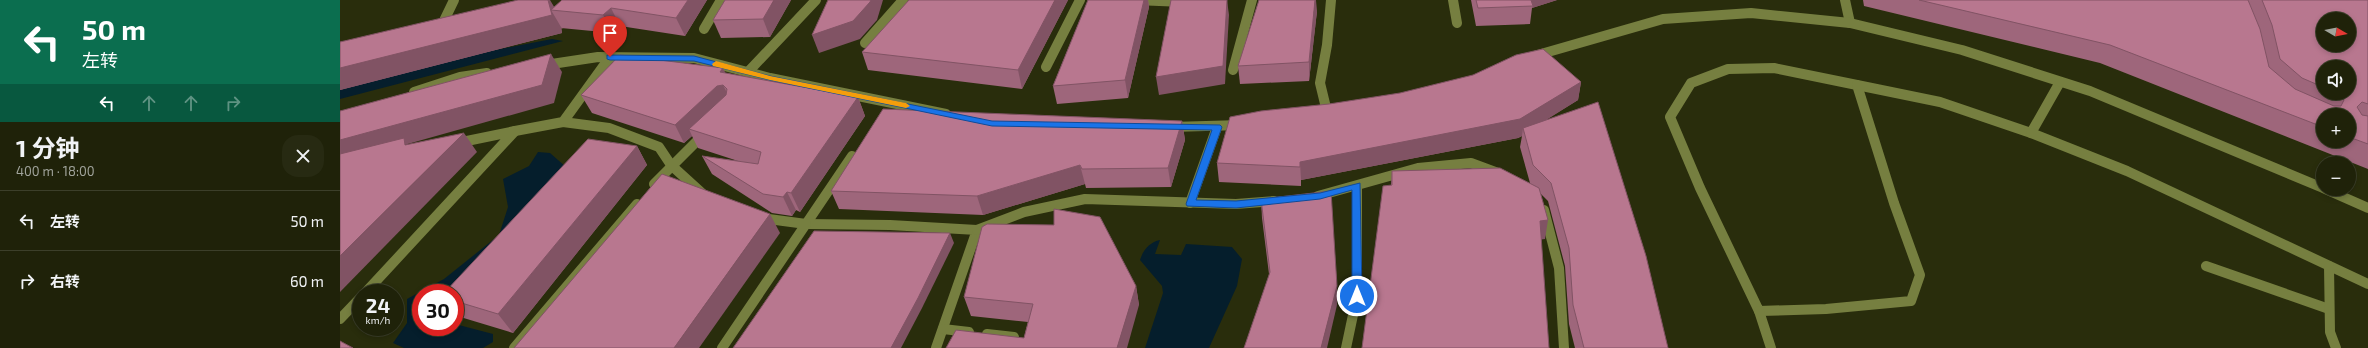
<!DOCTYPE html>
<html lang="zh">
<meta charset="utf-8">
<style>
body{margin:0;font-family:"Exo 2","Noto Sans SC",sans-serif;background:#272a12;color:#f1f3f6;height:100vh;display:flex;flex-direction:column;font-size:15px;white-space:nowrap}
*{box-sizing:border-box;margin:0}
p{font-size:13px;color:#a1a49c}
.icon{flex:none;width:22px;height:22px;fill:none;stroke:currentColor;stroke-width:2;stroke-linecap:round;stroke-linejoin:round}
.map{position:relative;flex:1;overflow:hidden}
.side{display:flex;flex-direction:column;background:#1f2209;width:340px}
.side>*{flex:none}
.hud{background:#0b6e4f;color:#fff;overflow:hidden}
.needle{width:26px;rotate:100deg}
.tools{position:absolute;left:1976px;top:12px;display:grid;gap:8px}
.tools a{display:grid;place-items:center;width:40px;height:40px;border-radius:50%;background:#1f2209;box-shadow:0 2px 6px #0003,0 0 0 1px #3c3f2a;font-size:20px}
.speed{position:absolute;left:12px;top:284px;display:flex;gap:8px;font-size:20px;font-weight:700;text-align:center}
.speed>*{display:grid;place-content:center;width:52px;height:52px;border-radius:50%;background:#1f2209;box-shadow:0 2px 6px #0003,0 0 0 1px #3c3f2a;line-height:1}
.speed small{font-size:10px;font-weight:400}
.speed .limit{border:6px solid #d22;background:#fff;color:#111}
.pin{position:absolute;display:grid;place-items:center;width:34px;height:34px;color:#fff;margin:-41px -17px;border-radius:50% 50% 50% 0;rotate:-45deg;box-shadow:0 0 4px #0007}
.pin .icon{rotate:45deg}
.me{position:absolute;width:44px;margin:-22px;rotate:0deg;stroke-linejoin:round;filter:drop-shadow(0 0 3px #0008)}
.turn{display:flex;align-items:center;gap:14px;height:84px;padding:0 16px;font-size:18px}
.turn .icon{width:52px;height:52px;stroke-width:2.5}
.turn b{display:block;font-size:28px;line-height:34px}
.lanes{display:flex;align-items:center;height:38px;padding:0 16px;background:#0003;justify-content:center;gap:20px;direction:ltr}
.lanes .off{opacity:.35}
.round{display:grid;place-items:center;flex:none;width:42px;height:42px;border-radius:16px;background:#272a12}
.headline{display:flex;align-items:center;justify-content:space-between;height:68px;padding:0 16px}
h1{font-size:24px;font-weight:700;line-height:30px}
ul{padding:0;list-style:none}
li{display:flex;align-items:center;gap:12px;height:60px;padding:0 16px;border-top:1px solid #3c3f2a}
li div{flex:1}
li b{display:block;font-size:15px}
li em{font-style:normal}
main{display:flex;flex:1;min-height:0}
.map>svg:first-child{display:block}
.water{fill:#051e2c;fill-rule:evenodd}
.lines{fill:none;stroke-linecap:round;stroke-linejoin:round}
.minor{stroke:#767f40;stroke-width:10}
.tertiary{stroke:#767f40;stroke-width:10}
.wall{fill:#9e667b;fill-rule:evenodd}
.shaded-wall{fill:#815364}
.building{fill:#b8778f;stroke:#815364;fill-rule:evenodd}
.route{fill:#1a73e8;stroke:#114b97}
.slow{fill:#f59e0b}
</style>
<main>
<section class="side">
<div class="hud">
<div class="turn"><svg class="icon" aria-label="left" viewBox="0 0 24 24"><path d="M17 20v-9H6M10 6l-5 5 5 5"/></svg><div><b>50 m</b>左转</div></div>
<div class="lanes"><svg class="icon" aria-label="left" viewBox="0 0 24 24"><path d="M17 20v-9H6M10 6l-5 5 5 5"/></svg><svg class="icon off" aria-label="ahead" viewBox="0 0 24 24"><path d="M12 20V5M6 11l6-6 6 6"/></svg><svg class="icon off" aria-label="ahead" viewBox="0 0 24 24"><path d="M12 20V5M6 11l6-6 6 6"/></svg><svg class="icon off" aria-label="right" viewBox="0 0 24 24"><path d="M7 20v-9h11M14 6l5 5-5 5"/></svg></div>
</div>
<div class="headline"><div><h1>1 分钟</h1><p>400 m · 18:00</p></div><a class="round"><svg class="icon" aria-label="close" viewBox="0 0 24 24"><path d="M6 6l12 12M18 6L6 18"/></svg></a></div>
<ul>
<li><svg class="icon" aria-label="left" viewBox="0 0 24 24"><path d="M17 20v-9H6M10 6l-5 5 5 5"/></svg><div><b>左转</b></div><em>50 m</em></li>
<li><svg class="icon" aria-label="right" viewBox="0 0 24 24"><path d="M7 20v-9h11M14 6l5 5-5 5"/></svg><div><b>右转</b></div><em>60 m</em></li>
</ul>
</section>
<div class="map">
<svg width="2028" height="348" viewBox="0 0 2028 348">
<rect width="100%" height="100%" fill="#292d0c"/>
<!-- water -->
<g class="water">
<path d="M212,39L223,41L0,99V89L155,50Z"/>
<path d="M198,152L210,153L226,167L118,299L115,324L153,334V342L143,348H64L53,343L67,323V299L104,279L159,235L168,207L163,179L189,166ZM81,293H115V327H81Z"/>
<path d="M820,240L815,254L841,255L846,244L892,247L902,259L897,286L869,348H805L823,293L822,286L800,260C803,250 810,242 820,240Z"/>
</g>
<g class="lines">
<!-- minor -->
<g class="minor">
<path d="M795,0L844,2"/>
<path d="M1113,0L1117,23"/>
<path d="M1505,0L1510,23"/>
<path d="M100,29L114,0"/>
<path d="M364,29L381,0"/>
<path d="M525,43L563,0"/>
<path d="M706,67L740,0"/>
<path d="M1434,68L1517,85L1554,203L1580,275L1571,301L1486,309L1419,311L1360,188L1330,117L1351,83L1388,69Z"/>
<path d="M893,70L912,0"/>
<path d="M408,72L476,0"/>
<path d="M1517,85L1600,102L1691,133L1720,82"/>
<path d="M988,116L980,83L987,45L991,0"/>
<path d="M223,122L269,128L319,147L331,165L364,195"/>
<path d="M175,131L223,122L270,57"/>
<path d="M1691,133L1787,171L2028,284"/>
<path d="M314,184L365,133"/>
<path d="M978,196L1078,168L1131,163L1158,173"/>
<path d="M850,203L877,127"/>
<path d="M1204,210L1219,268L1224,348"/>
<path d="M466,224L550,225L637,230L596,348"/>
<path d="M466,224L512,156"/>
<path d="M637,230L684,212L745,199L896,204L934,201"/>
<path d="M1866,266L1989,309"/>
<path d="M1989,266L1990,332L1996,348"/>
<path d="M25,293L175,131L117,143"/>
<path d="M1419,311L1431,348"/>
<path d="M0,319L21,297"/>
<path d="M603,329L629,332"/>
<path d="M647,334L674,337"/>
<path d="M174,348L297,204"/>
<path d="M382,348L466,224L421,218"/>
<path d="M1006,348L1017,296V186"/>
</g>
<!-- tertiary -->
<g class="tertiary">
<path d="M1194,56L1323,19L1411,13L1510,23L1622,50L1750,91L1983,188"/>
<path d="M205,65L258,57L354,58L430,78L606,114"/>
<path d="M74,92L120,77L147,73"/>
<path d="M831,127L901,125"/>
<path d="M1985,189L2028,208"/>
</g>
</g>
<!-- wall -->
<g class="wall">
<path d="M222,0H367L345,36L280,26L273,33L221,28V27L222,33L0,90V42L214,7Z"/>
<path d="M451,0L430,37L381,38L373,20Z"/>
<path d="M728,0L682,89L528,70L522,52Z"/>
<path d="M748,0H808L809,7L788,98L717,104L713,86Z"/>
<path d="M1131,0H1217L1192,8L1190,24L1136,26Z"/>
<path d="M1523,0H2028V169L1760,63L1524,6ZM1983,67L2009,93H1983ZM1983,115H2009V141H1983Z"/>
<path d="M977,11L969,81L900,84L898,66Z"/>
<path d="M386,73L518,97L525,116L460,212L456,210L452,216L432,213L372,174L362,156L398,161L358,148L352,136L344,143L252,113L241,95Z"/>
<path d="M1241,82L1238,100L1207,119L1328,348H1235L1229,324L1225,266L1208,201L1201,194L1205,239H1201L1051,185L1052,171L1190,183L1180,147L1182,136L1178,138L961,180V186L879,182L877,163Z"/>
<path d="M842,121L845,140L831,187L746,188L745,184L643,215L499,209L491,191Z"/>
<path d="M297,146L307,165L173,333L117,316L115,314V293Z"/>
<path d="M921,199L997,286V305L929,274L922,218Z"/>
<path d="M796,286L799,305L684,338L688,322L631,316L624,297Z"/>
</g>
<!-- shaded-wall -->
<g class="shaded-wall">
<path d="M208,0H210L216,10H211L221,27L222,33L0,90V68Z"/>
<path d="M348,0H367L345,36L336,18Z"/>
<path d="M434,0H451L430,37L423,19Z"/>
<path d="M531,0H543L537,20L520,39L479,53L472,35Z"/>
<path d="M715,0H728L682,89L678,70Z"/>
<path d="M804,0H808L809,7L788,98L785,80Z"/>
<path d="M887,0L889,15L885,84L819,95L816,77Z"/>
<path d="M975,0H976L977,11L969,81V62Z"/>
<path d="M1189,0H1217L1192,8L1193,6Z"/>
<path d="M271,8L280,26L273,33L263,15Z"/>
<path d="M211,54L222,72L214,103L0,163V140Z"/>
<path d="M383,68L392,86L380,72Z"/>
<path d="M1241,82L1238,100L1184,134L1183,128L1182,136L1178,138L961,180L960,162Z"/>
<path d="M383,85L392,103L349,129L352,136L344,143L335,125L377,86Z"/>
<path d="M518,97L525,116L460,212L451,193Z"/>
<path d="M842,121L845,140L831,187L828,168Z"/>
<path d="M124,133L137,152L0,292V256Z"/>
<path d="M297,146L307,165L173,333L158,314Z"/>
<path d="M740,165L745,184L643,215L637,196Z"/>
<path d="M447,192L456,210L452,216L443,197Z"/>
<path d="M430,214L440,233L359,348H334Z"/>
<path d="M1208,220L1205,239L1197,240L1200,221Z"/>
<path d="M610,233L614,243L582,308L561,348H551Z"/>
<path d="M796,286L799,305L787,348H777Z"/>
<path d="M997,286V305L987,348H981Z"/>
</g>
<!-- building -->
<g class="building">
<path d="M178,0H208L212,15L0,68V42Z"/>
<path d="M222,0H348L336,18L271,8L263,15L211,10Z"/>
<path d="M385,0H434L423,19L373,20Z"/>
<path d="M488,0H531L530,2L513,21L472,35Z"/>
<path d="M569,0H715L678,70L522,52Z"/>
<path d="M748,0H804L785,80L713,86Z"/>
<path d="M831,0H887L883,66L816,77Z"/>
<path d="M919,0H975L969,62L898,66Z"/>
<path d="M1136,0H1191L1193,6L1138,8Z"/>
<path d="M1579,0H1908L1920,29L1929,67L1955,89L1994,106H2001L2004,100L2000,95L1996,93H2009V67H1983V87L1962,78L1940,59L1932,25L1922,0H2028V104L2022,102L2017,107L2022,115L2028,116V144L2009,137V115H1983V127L1770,45ZM1983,19H2009V45H1983Z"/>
<path d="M1203,49L1241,82L1180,119L960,162V167L877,163L890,117L921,111L989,104L1060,93L1133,75L1176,55Z"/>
<path d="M211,54L202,85L0,140V111Z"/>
<path d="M280,55L383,68L380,72L518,97L451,193L447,192L443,197L423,194L362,156L418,164L421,152L349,129L386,95L387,89L383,85L377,86L335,125L241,95Z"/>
<path d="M1258,102L1306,256L1328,348H1244L1233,305L1229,248L1211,183L1193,165L1183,128Z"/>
<path d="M543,109L842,121L828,168L742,169L740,165L637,196L491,191Z"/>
<path d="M124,133L0,256V154L64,138L65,145Z"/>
<path d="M248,139L297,146L158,314L115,301V293H104Z"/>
<path d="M1160,168L1199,188L1208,220L1200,221L1209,348H1022L1043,186L1052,185V171Z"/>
<path d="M322,174L430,214L334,348H174Z"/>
<path d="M991,191L997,286L981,348H904L930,272L921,199Z"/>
<path d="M714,209L760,217L796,286L777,348H606L616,330L684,338L693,304L624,297L642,227L647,224L714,225Z"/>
<path d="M474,231L610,233L578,298L551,348H393Z"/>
<path d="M0,341L13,348H0Z"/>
</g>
<!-- route -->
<path class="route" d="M267,55L354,56L430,76L652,121L880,125L882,127L856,200L896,201L980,193L1020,183L1022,296L1017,300L1012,296V190L980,199L896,208L847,206L846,204L872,130L652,126L430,80L354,61L270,60L267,59Z"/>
<!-- slow -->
<path class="slow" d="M376,61L430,76L566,103L570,106L566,108L430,80L373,66L372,64Z"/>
</svg>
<div class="tools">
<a><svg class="needle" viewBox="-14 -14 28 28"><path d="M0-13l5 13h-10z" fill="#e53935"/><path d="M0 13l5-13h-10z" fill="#a1a49c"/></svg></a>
<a><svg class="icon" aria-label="sound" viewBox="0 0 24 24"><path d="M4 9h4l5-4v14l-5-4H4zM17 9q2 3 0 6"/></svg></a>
<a>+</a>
<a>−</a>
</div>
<div class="speed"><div>24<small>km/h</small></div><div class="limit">30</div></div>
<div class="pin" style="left:270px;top:57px;background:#d93025"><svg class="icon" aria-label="arrive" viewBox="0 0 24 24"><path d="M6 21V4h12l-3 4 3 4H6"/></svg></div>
<svg class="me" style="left:1017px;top:296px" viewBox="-20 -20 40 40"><circle r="17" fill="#1a73e8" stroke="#fff" stroke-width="3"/><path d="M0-11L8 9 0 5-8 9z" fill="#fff"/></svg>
</div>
</main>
